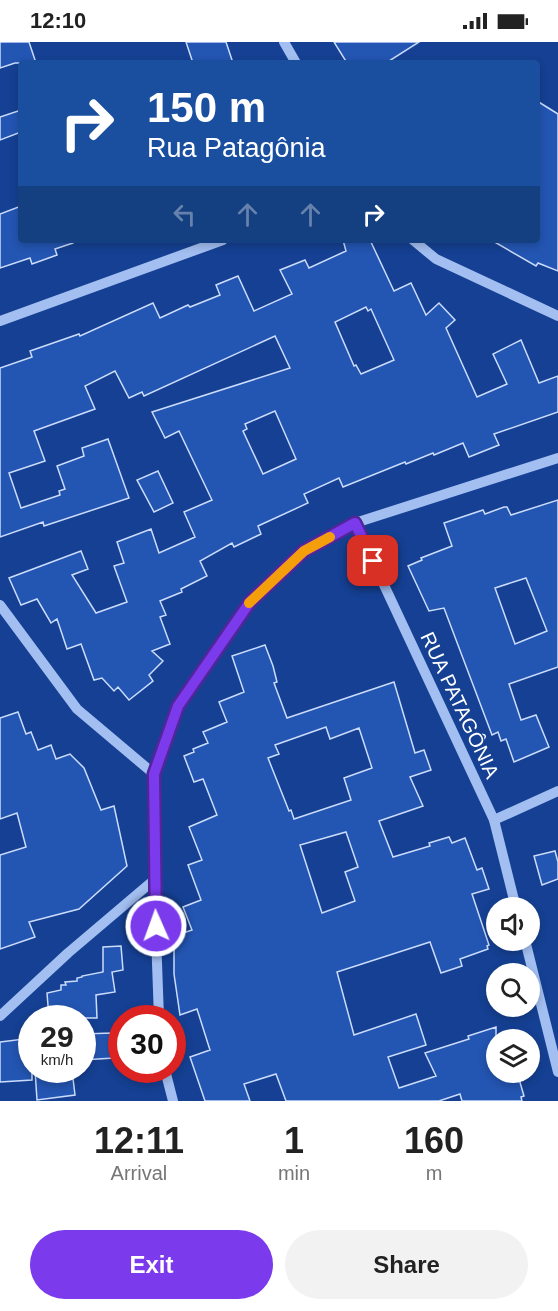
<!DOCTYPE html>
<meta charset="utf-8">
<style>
body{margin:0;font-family:Helvetica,sans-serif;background:#f2f2f2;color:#222;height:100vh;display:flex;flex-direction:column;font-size:22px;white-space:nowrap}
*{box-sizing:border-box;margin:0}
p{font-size:20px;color:#767676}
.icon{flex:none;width:33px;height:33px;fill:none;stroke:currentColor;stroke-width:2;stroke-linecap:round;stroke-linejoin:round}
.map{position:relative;height:1059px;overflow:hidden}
.side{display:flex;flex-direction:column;background:#fff;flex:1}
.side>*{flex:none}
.hud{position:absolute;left:18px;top:18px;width:522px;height:183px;border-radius:6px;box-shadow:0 3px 9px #0003;background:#1a4fa0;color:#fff;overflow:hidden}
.controls{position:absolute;left:486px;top:855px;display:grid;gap:12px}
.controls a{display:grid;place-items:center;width:54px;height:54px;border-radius:50%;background:#fff;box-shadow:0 3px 9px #0003;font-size:30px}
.speed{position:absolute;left:18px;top:963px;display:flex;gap:12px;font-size:30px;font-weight:700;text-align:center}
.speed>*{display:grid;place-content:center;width:78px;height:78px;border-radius:50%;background:#fff;box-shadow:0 3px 9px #0003;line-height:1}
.speed small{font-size:15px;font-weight:400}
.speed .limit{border:9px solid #d22;background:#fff;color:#111}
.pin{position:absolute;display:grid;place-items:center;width:51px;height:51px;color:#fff;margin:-26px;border-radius:12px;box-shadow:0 3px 9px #0006}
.me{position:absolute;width:66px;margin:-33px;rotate:358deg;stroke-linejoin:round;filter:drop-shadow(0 0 4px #0008)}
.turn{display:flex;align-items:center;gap:21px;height:126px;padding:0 30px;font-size:27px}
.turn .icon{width:78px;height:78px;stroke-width:2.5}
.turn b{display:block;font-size:42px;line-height:51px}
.lanes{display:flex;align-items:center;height:57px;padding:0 30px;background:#0003;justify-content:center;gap:30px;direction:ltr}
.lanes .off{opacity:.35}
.eta{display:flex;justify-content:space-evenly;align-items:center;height:102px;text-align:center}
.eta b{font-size:36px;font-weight:700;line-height:42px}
.cta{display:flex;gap:12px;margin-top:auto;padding:12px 30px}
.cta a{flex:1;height:69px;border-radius:36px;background:#7c3aed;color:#fff;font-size:24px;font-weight:700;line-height:69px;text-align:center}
.cta a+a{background:#f2f2f2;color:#222}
.status{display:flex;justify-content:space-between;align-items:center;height:42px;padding:0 30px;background:#fff;direction:ltr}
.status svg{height:16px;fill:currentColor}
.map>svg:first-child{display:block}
.building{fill:#2355b2;stroke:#cbdcfc;stroke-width:1.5;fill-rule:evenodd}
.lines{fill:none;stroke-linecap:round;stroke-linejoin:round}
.minor{stroke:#a3bff1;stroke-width:10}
.route-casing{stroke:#51269a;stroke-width:15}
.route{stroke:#7c3aed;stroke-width:10}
.slow{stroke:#f59e0b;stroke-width:10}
.labels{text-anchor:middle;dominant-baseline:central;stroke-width:6;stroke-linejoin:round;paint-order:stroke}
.street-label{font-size:20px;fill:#fff;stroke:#154093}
</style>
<div class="status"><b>12:10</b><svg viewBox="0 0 49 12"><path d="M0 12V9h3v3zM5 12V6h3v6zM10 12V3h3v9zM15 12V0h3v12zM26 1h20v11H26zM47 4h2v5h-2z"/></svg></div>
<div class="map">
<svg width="558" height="1059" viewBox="0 0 558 1059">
<rect width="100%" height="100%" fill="#154093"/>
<!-- building -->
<g class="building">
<path d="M0,0H29L36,21H15L0,26Z"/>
<path d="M186,0H226L233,21H193Z"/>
<path d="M334,0H419L386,21H347Z"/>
<path d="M537,59L558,72V229L538,221L536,224L491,198H537Z"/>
<path d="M21,68V90L0,98V75Z"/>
<path d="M21,164V198H72L73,201L55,207L57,213L32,222L30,216L0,226V172Z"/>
<path d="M343,198H370L394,249L411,241L426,273L439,261L455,278L446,286L477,355L507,342L493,312L521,298L539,341L558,334V370L494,392L499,403L469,415L463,401L434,413L433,411L406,422L405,420L343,445L339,436L304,452L308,461L258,484L261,492L234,505L232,501L200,519L207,534L181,547L182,550L160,559L166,573L160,575L170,602L152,609L163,619L149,633L153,639L129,658L118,645L114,649L102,636L94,638L81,602L67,607L57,577L51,581L37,557L21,563L9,536L81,509L88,527L72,533L96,571L127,560L114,524L124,521L117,500L151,487L159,511L195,495L184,470L212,458L179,389L165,396L152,370L290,326L275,294L144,354L142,350L129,356L115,329L85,344L95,367L34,389L45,419L9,431L21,466L60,453L59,449L65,447L57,424L84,414L82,406L108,397L129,456L44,484L43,480L0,495V326L32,315L30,309L79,292L80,294L153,261L160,276L188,263L190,265L220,253L216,243L238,234L254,269L292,252L280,228L305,218L309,226L346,209ZM366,265L368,269L371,267L394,318L361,332L356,323L354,324L335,280ZM275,369L296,417L263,432L243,389L247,387L245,382Z"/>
<path d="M158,429L173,461L154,470L137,438Z"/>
<path d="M558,458V625L509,642L521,678L536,673L549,705L514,720L506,697L501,699L498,690L492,693L444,566L429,569L408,524L422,518L421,516L452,504L444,481L483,468L485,472L504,465H507L511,473ZM526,536L547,589L515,602L495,546Z"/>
<path d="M265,603L273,624L277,640L274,641L287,676L394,640L415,711L424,708L431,728L410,735L423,764L379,779L393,815L430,804L429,801L449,795L452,801L465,796L477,828L482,826L489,847L472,852L489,903L487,904L488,907L460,917L462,924L441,931L430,900L337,930L354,993L416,972L426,1003L388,1015L399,1046L436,1034L425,1011L469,997L468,994L496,985V1030H517L524,1054L521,1055L522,1059H462L460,1052L439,1059H286L276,1032L244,1042L250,1059H205L190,1015L210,1008L197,967L180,973L174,932V894L192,888L183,865L201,858L188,823L202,818L189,785L217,773L203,737L194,740L184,714L194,710L193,707L208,701L203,690L227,680L219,660L244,650L232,614ZM326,685L330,697L359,686L372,726L344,736L351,758L294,777L291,768L289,769L268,716L279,712L275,703ZM346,790L358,825L345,830L355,859L322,871L300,803Z"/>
<path d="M18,670L26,692L31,690L38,708L51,703L56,717L70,712L84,726L101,768L114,764L127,824L79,867L29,880L35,895L0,907V813L26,805L17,771L0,777V676Z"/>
<path d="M555,809L558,820V837L542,843L534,814Z"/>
<path d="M121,904L123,928L112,930L115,950L96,953L97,976H49L47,951L61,948V943H66L65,940L77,939V936L82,935V934L103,930V905Z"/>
<path d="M112,991L114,1016L82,1018V992Z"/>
<path d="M32,996V1038L0,1040V1000Z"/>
<path d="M35,1028H72L75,1053L37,1058Z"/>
</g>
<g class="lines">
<!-- minor -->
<g class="minor">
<path d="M284,0L296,21"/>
<path d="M413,198L436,217L558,274"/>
<path d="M0,279L223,198"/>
<path d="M355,481L494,778L516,866"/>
<path d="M0,563L77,667L154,732"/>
<path d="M494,778L558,749"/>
<path d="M525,898L558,1030"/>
<path d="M0,974L68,911L154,838"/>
<path d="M159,976L154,838V732L178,664L250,560L304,509L355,481L558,416"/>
<path d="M165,1028L173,1059"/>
</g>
</g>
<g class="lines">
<!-- route casing -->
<g class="route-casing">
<path id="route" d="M156,884L154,732L178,664L250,560L304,509L355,481L373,519"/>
</g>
<!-- route -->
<use href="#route" class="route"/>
<!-- slow -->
<path class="slow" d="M249,561L304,509L330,495"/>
</g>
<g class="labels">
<!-- street labels -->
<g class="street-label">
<text transform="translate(460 663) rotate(65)">RUA PATAGÔNIA</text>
</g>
</g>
</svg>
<div class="controls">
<a><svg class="icon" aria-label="sound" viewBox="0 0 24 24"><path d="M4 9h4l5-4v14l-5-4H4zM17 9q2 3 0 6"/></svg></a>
<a><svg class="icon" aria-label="search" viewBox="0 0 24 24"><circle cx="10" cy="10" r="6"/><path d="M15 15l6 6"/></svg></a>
<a><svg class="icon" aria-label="layers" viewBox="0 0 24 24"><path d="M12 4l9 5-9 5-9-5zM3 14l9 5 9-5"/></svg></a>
</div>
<div class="speed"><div>29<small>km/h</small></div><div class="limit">30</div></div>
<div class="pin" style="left:373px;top:519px;background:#d93025"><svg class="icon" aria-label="arrive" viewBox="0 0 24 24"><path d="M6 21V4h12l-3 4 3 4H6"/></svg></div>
<svg class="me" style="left:156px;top:884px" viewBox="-20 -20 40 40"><circle r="17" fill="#7c3aed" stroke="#fff" stroke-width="3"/><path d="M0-11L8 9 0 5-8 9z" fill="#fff"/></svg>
<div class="hud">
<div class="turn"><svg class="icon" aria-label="right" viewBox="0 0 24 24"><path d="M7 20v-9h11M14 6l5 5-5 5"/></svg><div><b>150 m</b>Rua Patagônia</div></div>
<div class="lanes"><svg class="icon off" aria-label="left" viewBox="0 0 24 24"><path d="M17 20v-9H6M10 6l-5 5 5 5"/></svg><svg class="icon off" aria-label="ahead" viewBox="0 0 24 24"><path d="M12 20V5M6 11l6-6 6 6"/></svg><svg class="icon off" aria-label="ahead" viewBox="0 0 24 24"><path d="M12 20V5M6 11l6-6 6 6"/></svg><svg class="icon" aria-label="right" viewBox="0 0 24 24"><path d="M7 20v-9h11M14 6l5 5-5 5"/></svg></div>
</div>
</div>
<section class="side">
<div class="eta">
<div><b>12:11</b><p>Arrival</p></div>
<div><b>1</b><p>min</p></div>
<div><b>160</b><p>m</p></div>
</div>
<div class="cta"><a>Exit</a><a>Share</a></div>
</section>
